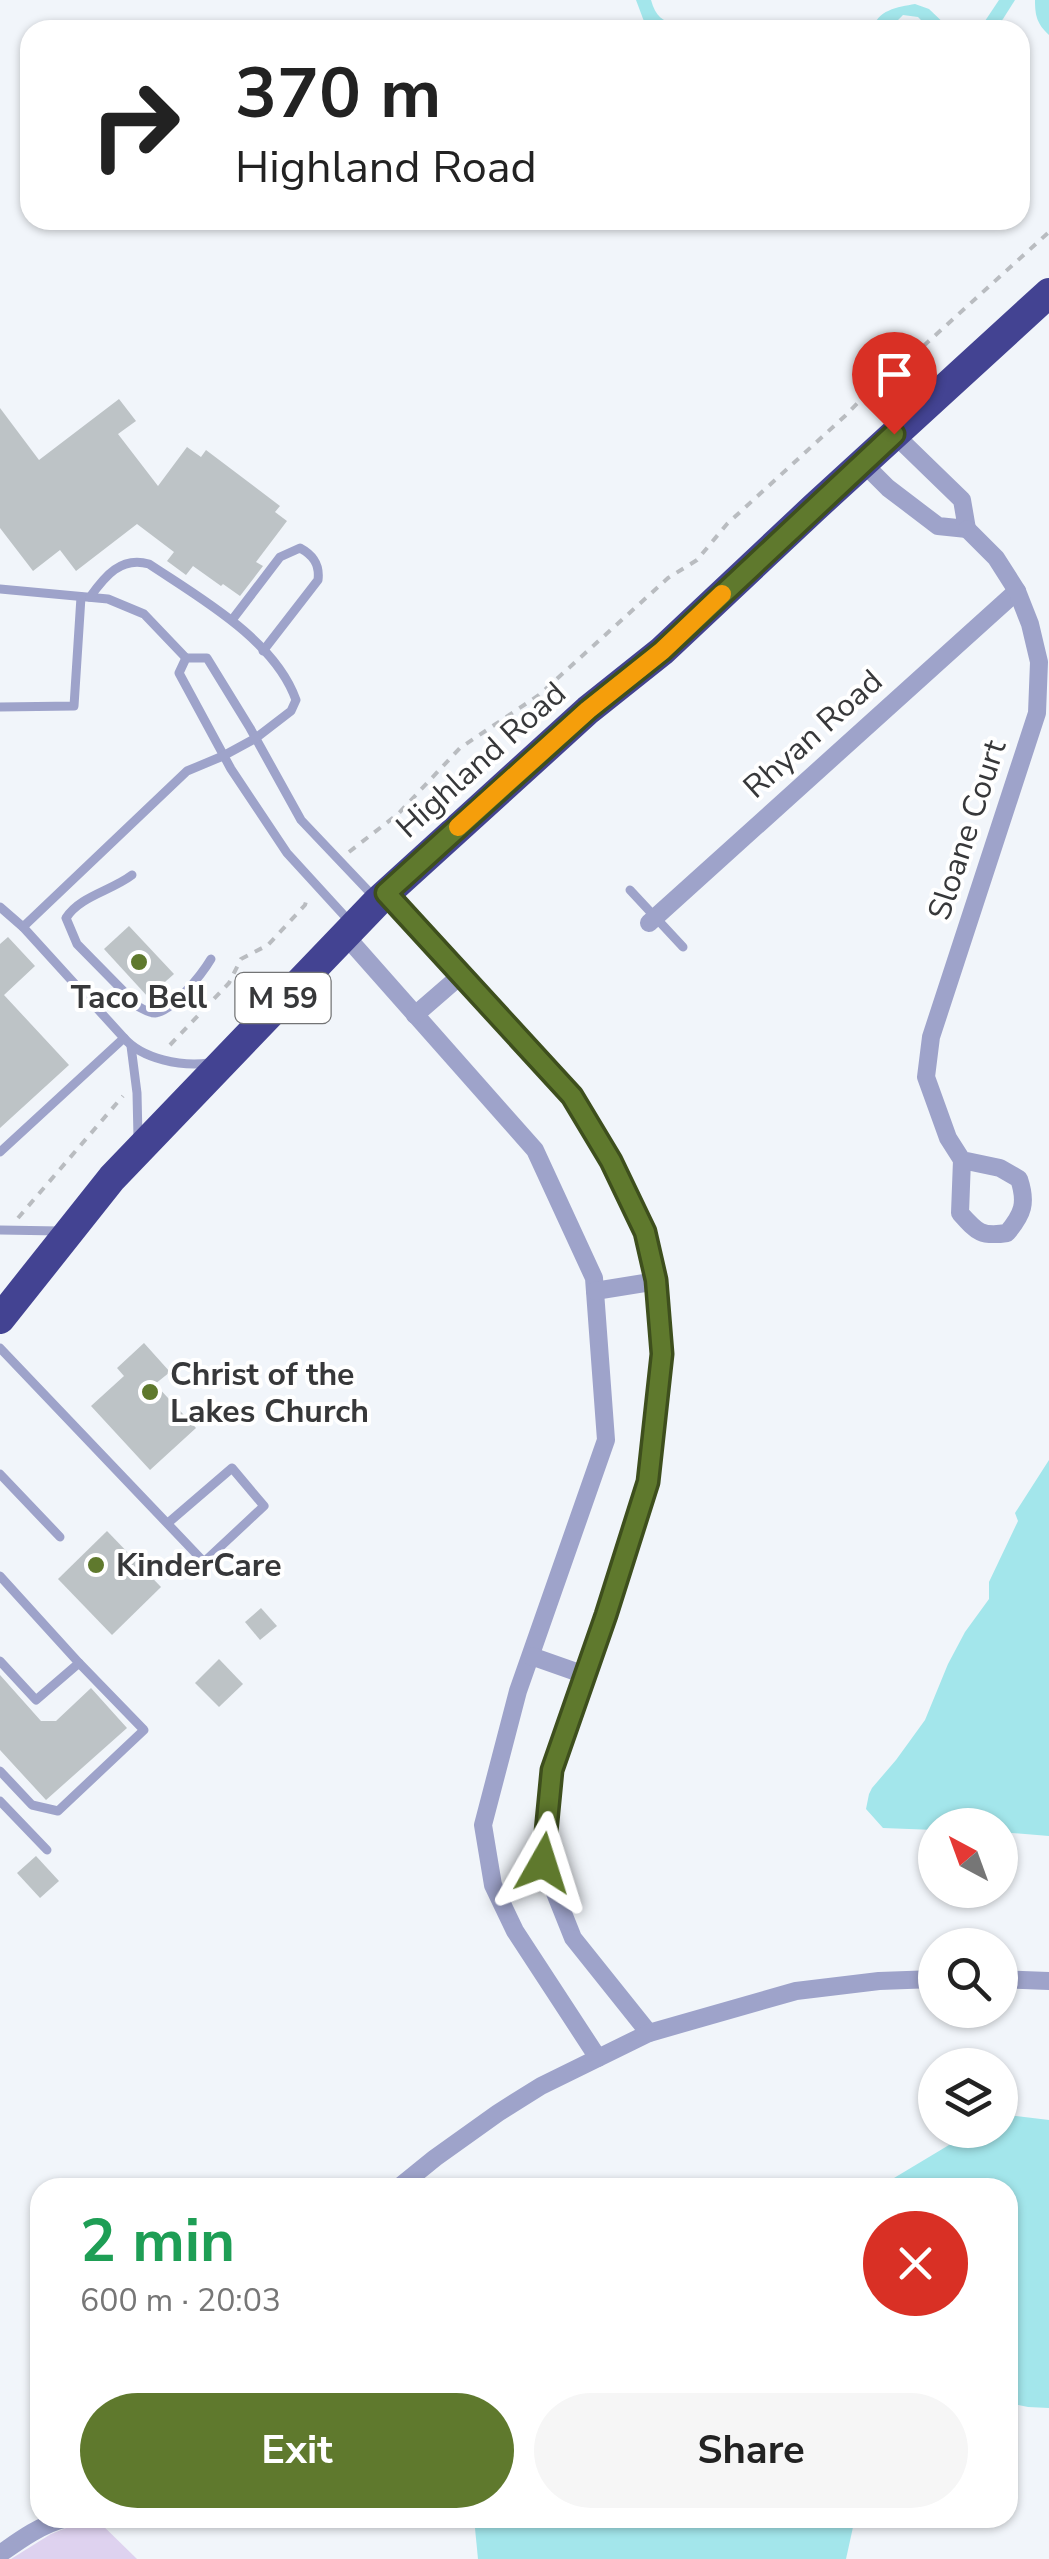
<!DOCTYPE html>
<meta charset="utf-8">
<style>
body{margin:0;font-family:"Nunito Sans",sans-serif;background:#f6f6f6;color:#222;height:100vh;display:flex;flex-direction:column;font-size:38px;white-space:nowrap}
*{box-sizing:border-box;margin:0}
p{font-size:32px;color:#767676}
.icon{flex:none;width:55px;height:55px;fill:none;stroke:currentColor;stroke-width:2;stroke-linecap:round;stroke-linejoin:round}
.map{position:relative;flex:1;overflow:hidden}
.details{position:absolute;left:30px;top:2178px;width:988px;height:350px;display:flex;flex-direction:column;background:#fff;border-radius:30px;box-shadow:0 2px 8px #0004}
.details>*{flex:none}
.guide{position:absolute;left:20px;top:20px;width:1010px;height:210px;border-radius:30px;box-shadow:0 2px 8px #0004;background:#fff;color:#222;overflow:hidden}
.needle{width:65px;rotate:319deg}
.fabs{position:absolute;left:918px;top:1808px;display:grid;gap:20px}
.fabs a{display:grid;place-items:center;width:100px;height:100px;border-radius:50%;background:#fff;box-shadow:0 2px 8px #0004;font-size:50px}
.pin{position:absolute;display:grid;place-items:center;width:85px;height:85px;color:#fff;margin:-102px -42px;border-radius:50% 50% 50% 0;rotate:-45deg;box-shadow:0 0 10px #0007}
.pin .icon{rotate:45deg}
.me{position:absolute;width:110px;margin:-55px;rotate:6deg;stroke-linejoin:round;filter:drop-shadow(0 0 8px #0008)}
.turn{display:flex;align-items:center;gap:35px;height:210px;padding:0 50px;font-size:45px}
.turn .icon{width:130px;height:130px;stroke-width:2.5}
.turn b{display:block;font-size:70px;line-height:85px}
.round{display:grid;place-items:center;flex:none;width:105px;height:105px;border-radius:52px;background:#f6f6f6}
.overview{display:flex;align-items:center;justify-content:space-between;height:170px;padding:0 50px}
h1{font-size:60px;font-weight:700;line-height:75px;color:#1e9e55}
.action{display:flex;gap:20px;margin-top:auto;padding:20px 50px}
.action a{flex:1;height:115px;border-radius:60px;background:#5f792d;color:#fff;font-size:40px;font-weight:700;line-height:115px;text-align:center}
.action a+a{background:#f6f6f6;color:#222}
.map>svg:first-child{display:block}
.green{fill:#ded2ef}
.water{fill:#a3e6eb}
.building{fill:#bdc3c6}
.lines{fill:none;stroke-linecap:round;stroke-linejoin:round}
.path{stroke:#b9bcc0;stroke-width:4;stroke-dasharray:8 8;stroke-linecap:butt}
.lane{stroke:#9ea3ca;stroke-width:9}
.street{stroke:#9ea3ca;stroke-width:18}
.highway{stroke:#434392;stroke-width:30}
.route-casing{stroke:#3e4f1d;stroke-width:25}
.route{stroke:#5f792d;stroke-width:18}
.slow{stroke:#f59e0b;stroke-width:18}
.poi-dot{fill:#5f792d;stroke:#fff;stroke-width:4}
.labels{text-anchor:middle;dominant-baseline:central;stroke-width:8;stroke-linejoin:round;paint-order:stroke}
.shield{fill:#fff;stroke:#737475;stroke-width:2.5}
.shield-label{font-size:30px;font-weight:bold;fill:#37383a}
.street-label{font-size:32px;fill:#37383a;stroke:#fff}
.poi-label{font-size:32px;font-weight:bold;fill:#37383a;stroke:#fff;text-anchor:start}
</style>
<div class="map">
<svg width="1049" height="2559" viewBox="0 0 1049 2559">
<rect width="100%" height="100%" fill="#f1f5fa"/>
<!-- green -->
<path class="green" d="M91,2518H95L137,2559H11L51,2534Z"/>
<!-- water -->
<g class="water">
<path d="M636,0H651C660,34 683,18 708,30H652L645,24Z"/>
<path d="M999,0H1015L996,30H979Z"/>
<path d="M1035,0H1049V35C1037,24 1035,16 1035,0Z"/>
<path d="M915,4L929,9L951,30H931L918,17L903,15L894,24L897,30H873C876,10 898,7 915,4Z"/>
<path d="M1049,1460V1836L1000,1832V1825H935V1830L883,1828L866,1809L869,1794L872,1788L896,1760L925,1720L948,1664L965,1632L989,1599V1582L1018,1521L1015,1513Z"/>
<path d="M1007,2115L1049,2120V2408L1028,2407L1008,2403V2188L879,2187L974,2130H1000V2117Z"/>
<path d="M474,2518H855L846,2559H478Z"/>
</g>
<!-- building -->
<g class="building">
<path d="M119,399L136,421L118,434L158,486L187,447L201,457L206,450L280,506L275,512L287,521L256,562L263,566L240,596L223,584L221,586L193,566L186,575L167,561L174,552L137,524L76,571L60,550L33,571L0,528V408L39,460Z"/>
<path d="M129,926L174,974L148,997L104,949Z"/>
<path d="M8,937L35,966L4,995L69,1065L0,1128V944Z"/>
<path d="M144,1343L170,1372L155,1384L196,1428L150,1470L91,1406L124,1376L117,1368Z"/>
<path d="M107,1531L161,1587L112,1635L58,1579Z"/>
<path d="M261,1608L277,1626L260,1640L245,1622Z"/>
<path d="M219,1659L243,1684L219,1707L195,1683Z"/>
<path d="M0,1675L41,1721H56L91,1688L127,1728L46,1800L0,1750Z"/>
<path d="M36,1856L59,1881L40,1898L17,1873Z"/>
</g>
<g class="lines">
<!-- path -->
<g class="path">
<path d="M349,852L398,814L460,748L539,695L668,578L697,560L727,524L845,416L879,381L908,360L1049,232"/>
<path d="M170,1045L229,983L241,959L268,945L305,905L307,898"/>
<path d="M18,1218L123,1096"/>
</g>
<!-- lane -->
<g class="lane">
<path d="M0,589L108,599L144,614L186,658"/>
<path d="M232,620L280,557L300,548C313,555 320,564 318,580L263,651"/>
<path d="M0,707L74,706L81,597"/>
<path d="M132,875C111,891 80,896 66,918L77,944L139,1007C145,1010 149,1013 155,1013C173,1011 202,974 211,959"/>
<path d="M630,890L683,947"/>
<path d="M0,907L23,927"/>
<path d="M351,923L287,853L231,769L179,673L186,658H207L250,728L301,820L376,899"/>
<path d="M124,1038C142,1059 182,1067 209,1063"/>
<path d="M131,1046L137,1093L138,1138"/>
<path d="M0,1152L124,1038L23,927L187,771L223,756L256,738L291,711L296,700C275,640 200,598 149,564C121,556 105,576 90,597"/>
<path d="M0,1230L60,1231"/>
<path d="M0,1348L204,1562L264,1506L232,1468L168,1523"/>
<path d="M0,1474L60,1537"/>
<path d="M0,1576L79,1663L36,1700L0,1661"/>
<path d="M0,1771L32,1805L58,1811L144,1730L79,1663"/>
<path d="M0,1801L47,1850"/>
</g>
<!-- street -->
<g class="street">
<path d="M863,463L888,488L938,526L967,529L962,500L894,434"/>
<path d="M386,893L572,1096L611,1161L645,1233L657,1281L662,1354L648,1482L606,1615L552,1770L543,1863L573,1938L649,2033"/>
<path d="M649,923L1017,591"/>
<path d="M344,934L535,1150L594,1278L606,1440L518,1691L483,1825L493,1885L515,1931L598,2058"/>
<path d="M415,1015L460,976"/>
<path d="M962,1160L1000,1168L1019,1179C1027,1203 1023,1214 1007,1233C981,1237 977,1232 960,1213L962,1160L948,1138L926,1077L931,1037L1037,713L1039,662L1030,624L1017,591L996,558L967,529"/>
<path d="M595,1291L657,1281"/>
<path d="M531,1656L585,1675"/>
<path d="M1000,1979L1049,1981"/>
<path d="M398,2188L435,2158L498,2113L541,2086L649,2033L796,1991L879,1981L935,1979"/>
<path d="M0,2554C21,2539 42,2524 67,2518"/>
</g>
<!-- highway -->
<path class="highway" d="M0,1319L112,1178L378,901L588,710L662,651L814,508L1049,293"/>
</g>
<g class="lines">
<!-- route casing -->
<g class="route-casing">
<path id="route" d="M543,1863L552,1770L606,1615L648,1482L662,1354L656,1280L645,1232L611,1161L572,1096L386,893L588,710L662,651L894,434"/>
</g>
<!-- route -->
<use href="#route" class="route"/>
<!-- slow -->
<path class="slow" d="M458,827L588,710L662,651L722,594"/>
</g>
<!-- markers -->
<g class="poi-dot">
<circle cx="139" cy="962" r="10"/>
<circle cx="150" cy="1392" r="10"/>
<circle cx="96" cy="1565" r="10"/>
</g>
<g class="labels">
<!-- shield labels -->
<rect class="shield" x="235.5" y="973" width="95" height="50" rx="8"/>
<g class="shield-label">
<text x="283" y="998">M 59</text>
</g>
<!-- street labels -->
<g class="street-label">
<text transform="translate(813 734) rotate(-42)">Rhyan Road</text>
<text transform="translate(481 760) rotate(-42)">Highland Road</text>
<text transform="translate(967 830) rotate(-72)">Sloane Court</text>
</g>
<!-- poi labels -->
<g class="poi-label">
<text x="139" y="997" text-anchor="middle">Taco Bell</text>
<text x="170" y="1374">Christ of the<tspan x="170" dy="37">Lakes Church</tspan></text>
<text x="116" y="1565">KinderCare</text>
</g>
</g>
</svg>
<div class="fabs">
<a><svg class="needle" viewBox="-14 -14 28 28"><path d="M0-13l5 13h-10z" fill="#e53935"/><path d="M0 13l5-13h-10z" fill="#767676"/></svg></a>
<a><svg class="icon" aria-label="search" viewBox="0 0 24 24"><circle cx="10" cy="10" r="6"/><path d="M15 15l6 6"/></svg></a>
<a><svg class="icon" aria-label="layers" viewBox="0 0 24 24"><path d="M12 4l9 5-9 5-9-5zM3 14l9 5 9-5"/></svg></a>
</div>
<div class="pin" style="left:894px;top:434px;background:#d93025"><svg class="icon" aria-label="arrive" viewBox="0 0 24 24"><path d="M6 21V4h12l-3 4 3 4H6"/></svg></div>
<svg class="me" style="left:543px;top:1863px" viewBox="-20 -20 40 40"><path d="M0-17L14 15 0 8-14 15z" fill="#5f792d" stroke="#fff" stroke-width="4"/></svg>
<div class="guide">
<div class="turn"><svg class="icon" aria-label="right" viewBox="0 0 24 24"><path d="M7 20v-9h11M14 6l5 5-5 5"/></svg><div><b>370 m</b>Highland Road</div></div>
</div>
<section class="details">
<div class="overview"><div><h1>2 min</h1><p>600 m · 20:03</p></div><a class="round" style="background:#d93025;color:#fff"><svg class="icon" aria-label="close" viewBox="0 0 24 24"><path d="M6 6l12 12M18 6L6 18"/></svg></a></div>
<div class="action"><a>Exit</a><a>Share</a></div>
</section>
</div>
